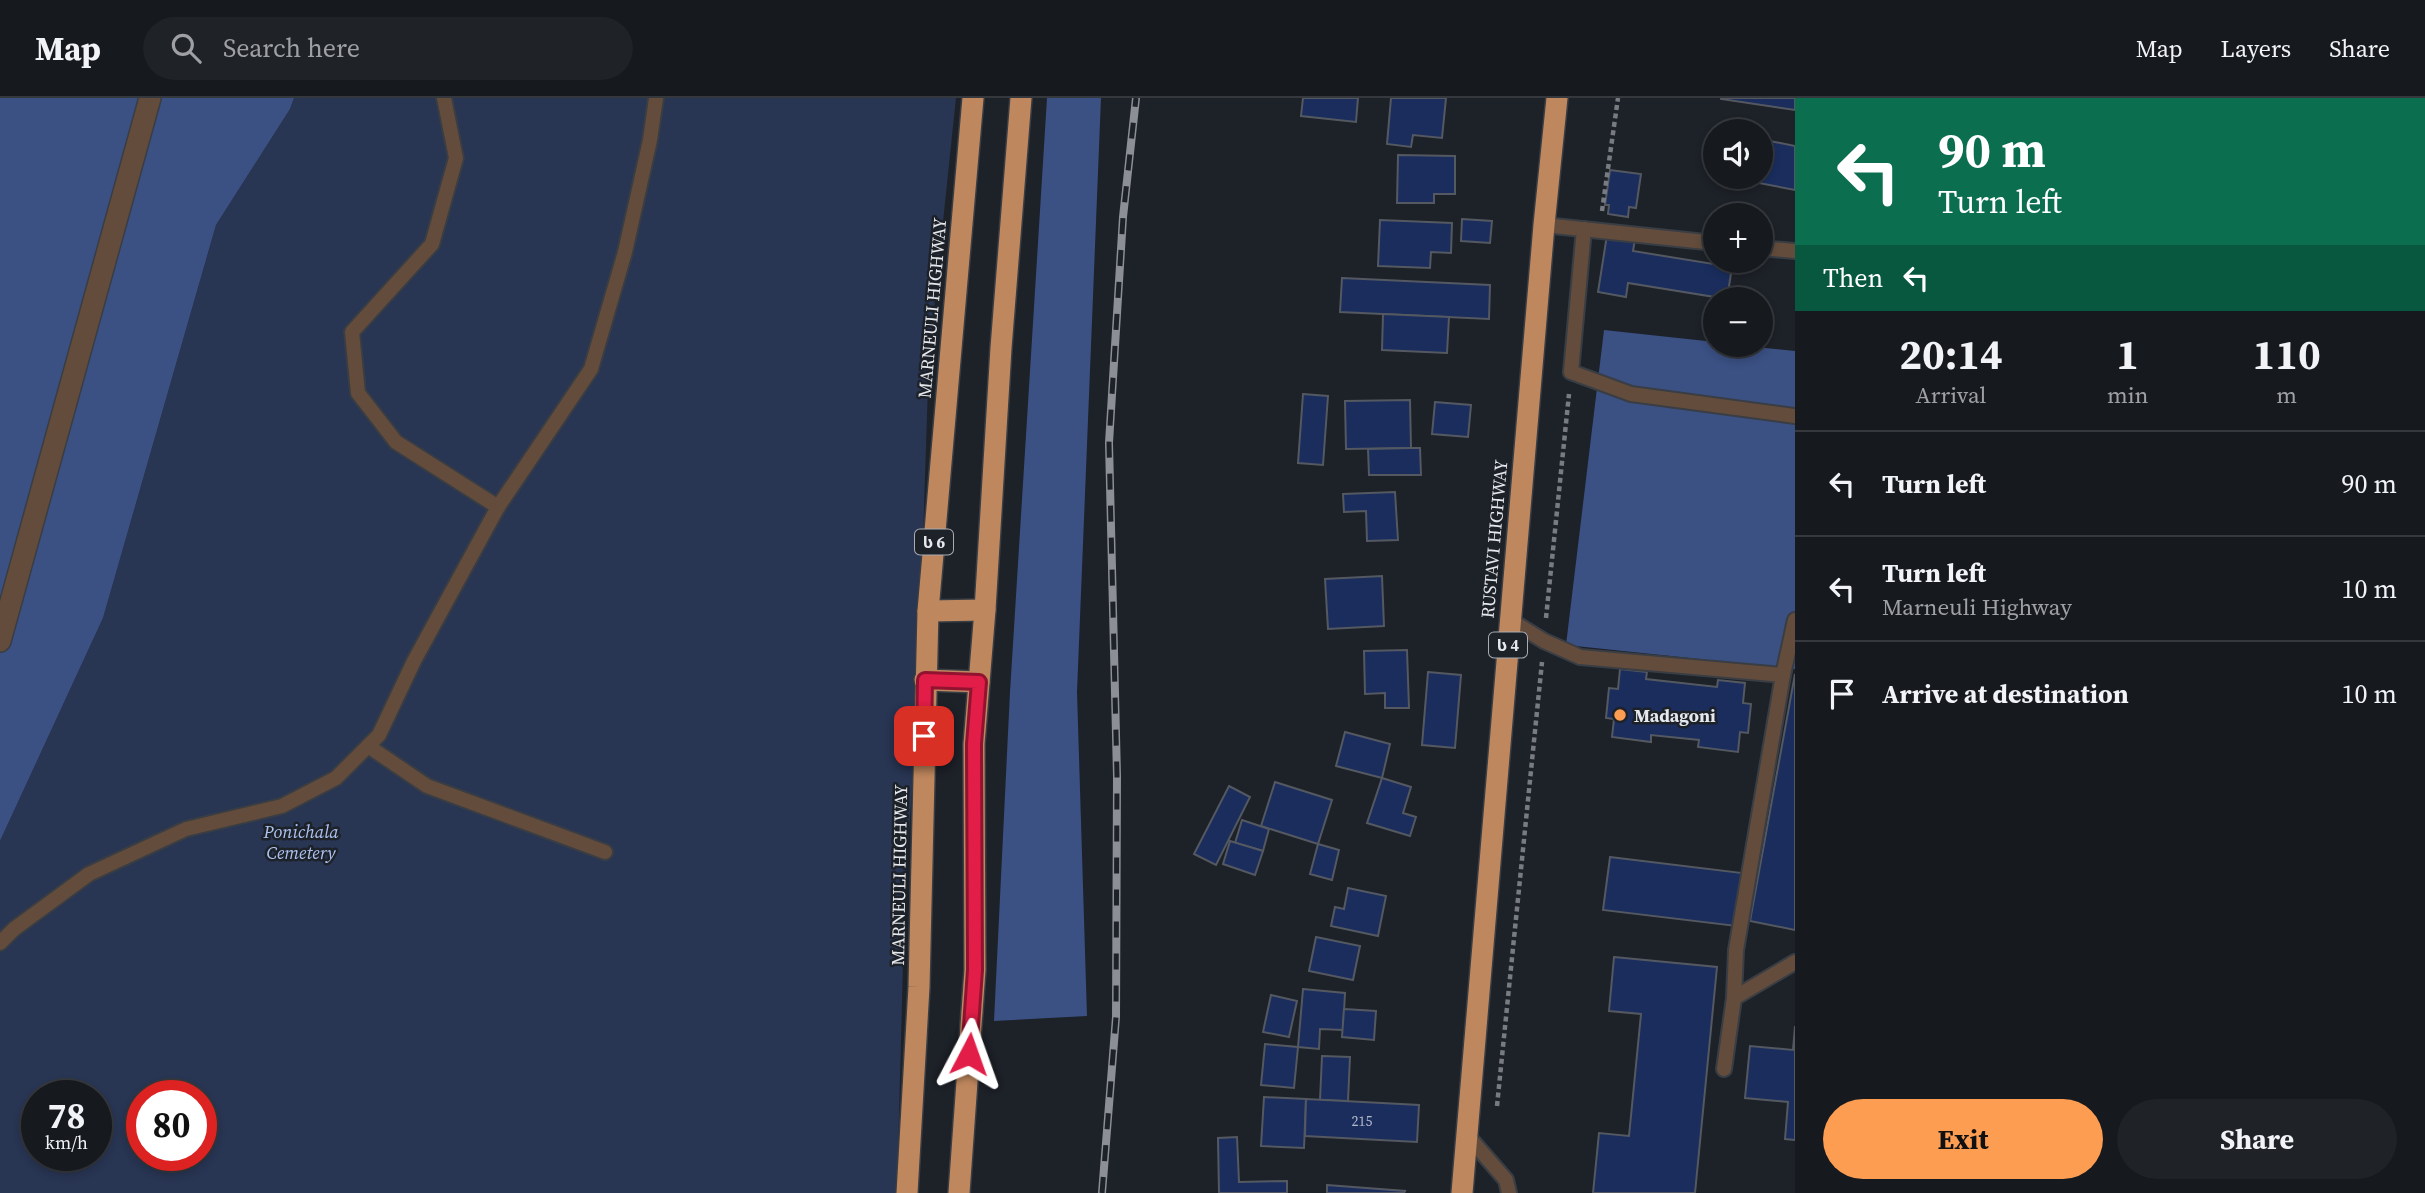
<!DOCTYPE html>
<meta charset="utf-8">
<style>
body{margin:0;font-family:"Source Serif 4","Noto Sans Georgian",serif;background:#1f2227;color:#f1f3f6;height:100vh;display:flex;flex-direction:column;font-size:26px;white-space:nowrap}
*{box-sizing:border-box;margin:0}
p{font-size:23px;color:#9ea0a4}
.icon{flex:none;width:38px;height:38px;fill:none;stroke:currentColor;stroke-width:2;stroke-linecap:round;stroke-linejoin:round}
.map{position:relative;flex:1;overflow:hidden}
.side{display:flex;flex-direction:column;background:#16191e;width:630px}
.side>*{flex:none}
.banner{background:#0b6e4f;color:#fff;overflow:hidden}
.tools{position:absolute;left:1703px;top:21px;display:grid;gap:14px}
.tools a{display:grid;place-items:center;width:70px;height:70px;border-radius:50%;background:#16191e;box-shadow:0 4px 10px #0003,0 0 0 2px #35383c;font-size:35px}
.speed{position:absolute;left:21px;top:982px;display:flex;gap:14px;font-size:35px;font-weight:700;text-align:center}
.speed>*{display:grid;place-content:center;width:91px;height:91px;border-radius:50%;background:#16191e;box-shadow:0 4px 10px #0003,0 0 0 2px #35383c;line-height:1}
.speed small{font-size:18px;font-weight:400}
.speed .limit{border:10px solid #d22;background:#fff;color:#111}
.pin{position:absolute;display:grid;place-items:center;width:60px;height:60px;color:#fff;margin:-30px;border-radius:14px;box-shadow:0 4px 10px #0006}
.me{position:absolute;width:77px;margin:-38px;rotate:4deg;stroke-linejoin:round;filter:drop-shadow(0 0 5px #0008)}
.turn{display:flex;align-items:center;gap:24px;height:147px;padding:0 28px;font-size:32px}
.turn .icon{width:91px;height:91px;stroke-width:2.5}
.turn b{display:block;font-size:49px;line-height:60px}
.then{display:flex;align-items:center;height:66px;padding:0 28px;background:#0003;gap:14px;font-size:26px}
.eta{display:flex;justify-content:space-evenly;align-items:center;height:119px;text-align:center}
.eta b{font-size:42px;font-weight:700;line-height:49px}
.button{display:flex;gap:14px;margin-top:auto;padding:14px 28px}
.button a{flex:1;height:80px;border-radius:42px;background:#fc9d52;color:#111;font-size:28px;font-weight:700;line-height:80px;text-align:center}
.button a+a{background:#1f2227;color:#f1f3f6}
ul{padding:0;list-style:none}
li{display:flex;align-items:center;gap:21px;height:105px;padding:0 28px;border-top:2px solid #35383c}
li div{flex:1}
li b{display:block;font-size:26px}
li em{font-style:normal}
header{display:flex;align-items:center;gap:42px;box-sizing:border-box;height:98px;padding:0 35px;background:#16191e;border-bottom:2px solid #35383c}
header strong{font-size:33px}
nav{display:flex;gap:38px;margin-inline-start:auto;font-size:24px}
.search{width:490px;height:63px;background:#1f2227;display:flex;align-items:center;gap:18px;box-sizing:border-box;padding:0 24px;border-radius:38px;color:#9ea0a4;font-size:26px}
main{display:flex;flex:1;min-height:0}
.map>svg:first-child{display:block}
.green{fill:#283553;fill-rule:evenodd}
.forest{fill:#3b5184}
.building{fill:#1a2d5d;stroke:#545861;stroke-width:2}
.lines{fill:none;stroke-linecap:round;stroke-linejoin:round}
.lane-casing{stroke:#393d44;stroke-width:18}
.street-casing{stroke:#393d44;stroke-width:24}
.highway-casing{stroke:#393d44;stroke-width:24}
.path{stroke:#787b81;stroke-width:4.5;stroke-dasharray:5 3.5;stroke-linecap:butt}
.lane{stroke:#634c3c;stroke-width:14}
.street{stroke:#634c3c;stroke-width:21}
.highway{stroke:#bf875e;stroke-width:21}
.rail-casing{stroke:#8c8f95;stroke-width:8}
.rail{stroke:#1d2128;stroke-width:5;stroke-dasharray:16;stroke-linecap:butt}
.route-casing{stroke:#92132f;stroke-width:18}
.route{stroke:#e11d48;stroke-width:12}
.poi-dot{fill:#fc9d52;stroke:#1d2128;stroke-width:2.5}
.labels{text-anchor:middle;dominant-baseline:central;stroke-width:5;stroke-linejoin:round;paint-order:stroke}
.number-label{font-size:14px;fill:#b2b9c9}
.shield{fill:#1d2128;stroke:#a9acb2;stroke-width:2}
.shield-label{font-size:16px;font-weight:bold;fill:#e5e8ed}
.street-label{font-size:18px;fill:#e5e8ed;stroke:#1d2128}
.poi-label{font-size:18px;font-weight:bold;fill:#e5e8ed;stroke:#1d2128;text-anchor:start}
.park-label{font-size:18px;font-style:italic;fill:#acc2f1;stroke:#1d2128}
</style>
<header>
<strong>Map</strong>
<div class="search"><svg class="icon" aria-label="search" viewBox="0 0 24 24"><circle cx="10" cy="10" r="6"/><path d="M15 15l6 6"/></svg>Search here</div>
<nav><a>Map</a><a>Layers</a><a>Share</a></nav>
</header>
<main>
<div class="map">
<svg width="1795" height="1095" viewBox="0 0 1795 1095">
<rect width="100%" height="100%" fill="#1d2128"/>
<!-- green -->
<path class="green" d="M294,0H956L929,258L917,624L905,789L897,1095H0V743L103,520L216,127L290,11ZM37,998H96V1057H37ZM142,998H201V1057H142Z"/>
<!-- forest -->
<g class="forest">
<path d="M0,0H294L290,11L216,127L103,520L0,743Z"/>
<path d="M1047,0H1101L1077,594L1087,918L994,923L1010,594Z"/>
<path d="M1604,232L1715,244V247H1737L1795,253V571L1566,547Z"/>
</g>
<!-- building -->
<g class="building">
<path d="M1303,0H1358L1356,24L1301,18Z"/>
<path d="M1391,0H1446L1442,40L1413,37L1411,49L1387,46Z"/>
<path d="M1721,0H1795V12L1721,1Z"/>
<path d="M1760,41L1795,48V92L1738,81L1739,79H1760Z"/>
<path d="M1398,57L1455,58V96H1434V105H1397Z"/>
<path d="M1610,72L1641,76L1636,110L1629,109L1628,119L1608,116L1609,107H1605Z"/>
<path d="M1462,121L1492,123L1490,145L1461,143Z"/>
<path d="M1380,122L1452,125L1451,155L1431,154L1430,170L1378,168Z"/>
<path d="M1607,137L1635,141L1633,153L1732,169L1727,201L1628,185L1626,199L1598,194Z"/>
<path d="M1342,180L1490,187L1489,221L1340,214Z"/>
<path d="M1383,216L1449,219L1447,255L1382,252Z"/>
<path d="M1303,296L1328,298L1323,367L1298,365Z"/>
<path d="M1410,302L1411,350L1346,351L1345,303Z"/>
<path d="M1435,304L1471,307L1468,339L1432,336Z"/>
<path d="M1411,350H1420L1421,377H1369L1368,351Z"/>
<path d="M1395,394L1398,442L1367,443L1366,413L1344,414L1343,396Z"/>
<path d="M1382,478L1384,528L1328,531L1325,481Z"/>
<path d="M1407,552L1409,610H1385V595L1365,596L1364,553Z"/>
<path d="M1620,571L1647,574L1646,581L1717,589L1718,582L1745,585L1743,605L1751,606L1748,635L1740,634L1738,654L1698,649L1699,642L1651,637V644L1612,639L1614,621L1606,620L1609,590L1618,591Z"/>
<path d="M1428,574L1461,577L1455,650L1422,647Z"/>
<path d="M1795,576V832L1750,823Z"/>
<path d="M1345,634L1390,646L1382,680L1336,668Z"/>
<path d="M1382,680L1411,689L1403,715L1416,719L1410,738L1367,725Z"/>
<path d="M1275,684L1332,702L1318,746L1261,728Z"/>
<path d="M1229,688L1250,699L1216,767L1194,756Z"/>
<path d="M1242,722L1269,731L1263,753L1235,745Z"/>
<path d="M1230,743L1263,753L1255,777L1223,766Z"/>
<path d="M1318,746L1339,752L1332,782L1310,776Z"/>
<path d="M1610,759L1742,775L1736,828L1603,812Z"/>
<path d="M1348,790L1386,798L1378,838L1331,828L1335,809L1344,811Z"/>
<path d="M1316,839L1360,848L1353,882L1309,873Z"/>
<path d="M1614,859L1717,869L1695,1095H1593L1599,1035L1629,1038L1641,916L1609,913Z"/>
<path d="M1303,891L1345,895L1343,932L1320,931L1319,951L1298,949Z"/>
<path d="M1271,897L1297,903L1289,939L1263,934Z"/>
<path d="M1344,911L1376,913L1374,942L1342,939Z"/>
<path d="M1795,928V1042L1785,1041L1788,1004L1745,1000L1750,948L1793,952Z"/>
<path d="M1265,946L1298,949L1294,990L1261,987Z"/>
<path d="M1322,958L1350,959L1348,1003L1320,1002Z"/>
<path d="M1264,999L1306,1001L1304,1050L1261,1048Z"/>
<path d="M1306,1001L1419,1007L1417,1044L1305,1038Z"/>
<path d="M1237,1039L1239,1084L1287,1083V1095H1219L1218,1040Z"/>
<path d="M1327,1087L1405,1093L1404,1095H1327Z"/>
</g>
<g class="lines">
<!-- lane casing -->
<g class="lane-casing">
<g id="lane">
<path d="M444,0L456,60L432,146L352,234L358,295L396,344L498,409"/>
<path d="M1544,127L1715,145"/>
<path d="M1584,131L1571,274L1631,296L1795,318"/>
<path d="M1760,150L1795,153"/>
<path d="M1510,522L1544,543L1580,559L1783,577"/>
<path d="M368,648L427,688L605,754"/>
<path d="M0,845L14,831L89,776L186,731L282,708L336,680L379,637L414,563L498,409L591,271L625,154L650,42L656,0"/>
<path d="M1734,900L1795,864"/>
<path d="M1724,971L1734,900L1736,852L1783,577L1795,522"/>
<path d="M1467,1037L1506,1082L1509,1095"/>
</g>
</g>
<!-- street casing -->
<g class="street-casing">
<path id="street" d="M0,543L150,0"/>
</g>
<!-- highway casing -->
<g class="highway-casing">
<g id="highway">
<path d="M928,513L985,512"/>
<path d="M925,582L979,584"/>
<path d="M907,1095L919,889L928,513L973,0"/>
<path d="M959,1095L975,872L974,646L985,512L1001,250L1021,0"/>
<path d="M1462,1095L1544,127L1557,0"/>
</g>
</g>
<!-- path -->
<g class="path">
<path d="M1602,113L1618,0"/>
<path d="M1546,520L1569,296"/>
<path d="M1497,1008L1542,564"/>
</g>
<!-- lane -->
<use href="#lane" class="lane"/>
<!-- street -->
<use href="#street" class="street"/>
<!-- highway -->
<use href="#highway" class="highway"/>
<!-- rail casing -->
<g class="rail-casing">
<path id="rail" d="M1102,1095L1116,919L1117,678L1109,345L1123,119L1136,0"/>
</g>
<!-- rail -->
<use href="#rail" class="rail"/>
</g>
<g class="lines">
<!-- route casing -->
<g class="route-casing">
<path id="route" d="M924,638L925,582L979,584L974,646L975,872L969,956"/>
</g>
<!-- route -->
<use href="#route" class="route"/>
</g>
<!-- markers -->
<circle class="poi-dot" cx="1620" cy="617" r="7"/>
<g class="labels">
<!-- number labels -->
<g class="number-label">
<text x="1362" y="1023">215</text>
</g>
<!-- shield labels -->
<g class="shield">
<rect x="915" y="431.5" width="38" height="25" rx="5"/>
<rect x="1489" y="534.5" width="38" height="25" rx="5"/>
</g>
<g class="shield-label">
<text x="934" y="444">ს 6</text>
<text x="1508" y="547">ს 4</text>
</g>
<!-- street labels -->
<g class="street-label">
<text transform="translate(932 210) rotate(-85)">MARNEULI HIGHWAY</text>
<text transform="translate(1494 441) rotate(-85)">RUSTAVI HIGHWAY</text>
<text transform="translate(899 777) rotate(-89)">MARNEULI HIGHWAY</text>
</g>
<!-- poi labels -->
<g class="poi-label">
<text x="1634" y="617">Madagoni</text>
</g>
<!-- park labels -->
<g class="park-label">
<text x="301" y="733">Ponichala<tspan x="301" dy="21">Cemetery</tspan></text>
</g>
</g>
</svg>
<div class="tools">
<a><svg class="icon" aria-label="sound" viewBox="0 0 24 24"><path d="M4 9h4l5-4v14l-5-4H4zM17 9q2 3 0 6"/></svg></a>
<a>+</a>
<a>−</a>
</div>
<div class="speed"><div>78<small>km/h</small></div><div class="limit">80</div></div>
<div class="pin" style="left:924px;top:638px;background:#d93025"><svg class="icon" aria-label="arrive" viewBox="0 0 24 24"><path d="M6 21V4h12l-3 4 3 4H6"/></svg></div>
<svg class="me" style="left:969px;top:956px" viewBox="-20 -20 40 40"><path d="M0-17L14 15 0 8-14 15z" fill="#e11d48" stroke="#fff" stroke-width="4"/></svg>
</div>
<section class="side">
<div class="banner">
<div class="turn"><svg class="icon" aria-label="left" viewBox="0 0 24 24"><path d="M17 20v-9H6M10 6l-5 5 5 5"/></svg><div><b>90 m</b>Turn left</div></div>
<div class="then">Then<svg class="icon" aria-label="left" viewBox="0 0 24 24"><path d="M17 20v-9H6M10 6l-5 5 5 5"/></svg></div>
</div>
<div class="eta">
<div><b>20:14</b><p>Arrival</p></div>
<div><b>1</b><p>min</p></div>
<div><b>110</b><p>m</p></div>
</div>
<ul>
<li><svg class="icon" aria-label="left" viewBox="0 0 24 24"><path d="M17 20v-9H6M10 6l-5 5 5 5"/></svg><div><b>Turn left</b></div><em>90 m</em></li>
<li><svg class="icon" aria-label="left" viewBox="0 0 24 24"><path d="M17 20v-9H6M10 6l-5 5 5 5"/></svg><div><b>Turn left</b><p>Marneuli Highway</p></div><em>10 m</em></li>
<li><svg class="icon" aria-label="arrive" viewBox="0 0 24 24"><path d="M6 21V4h12l-3 4 3 4H6"/></svg><div><b>Arrive at destination</b></div><em>10 m</em></li>
</ul>
<div class="button"><a>Exit</a><a>Share</a></div>
</section>
</main>
